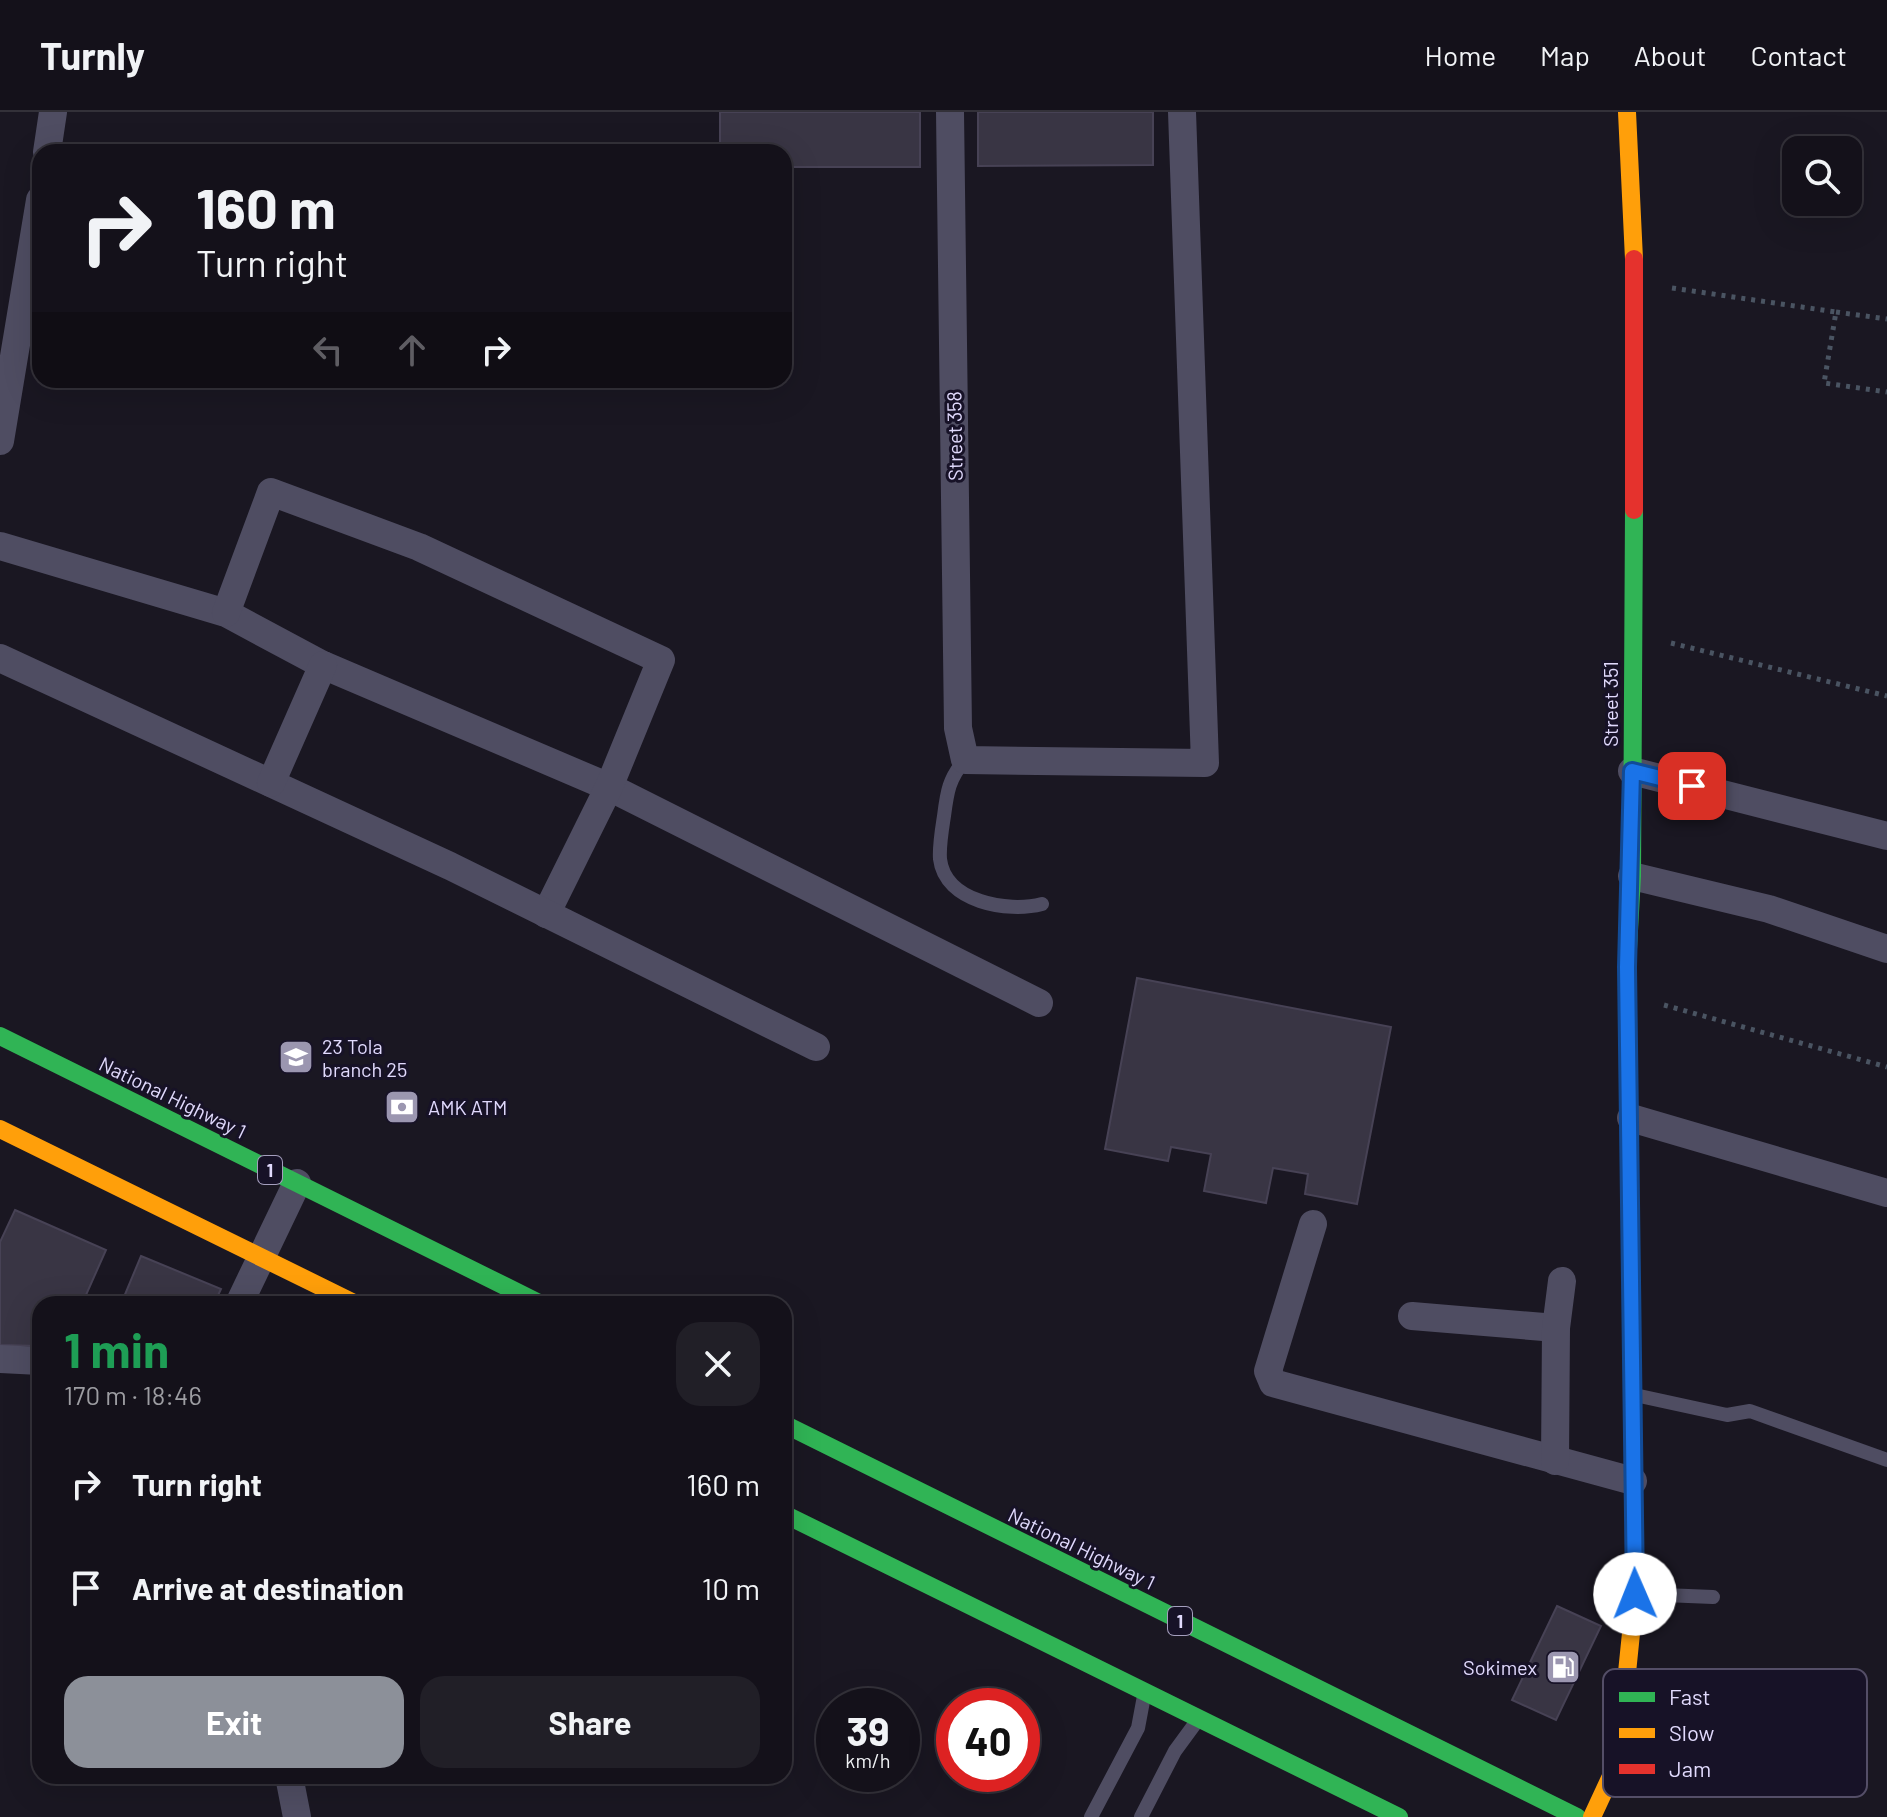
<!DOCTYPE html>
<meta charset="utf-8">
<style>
body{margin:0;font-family:Barlow,sans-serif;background:#211f27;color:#f1f3f6;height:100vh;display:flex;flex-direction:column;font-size:30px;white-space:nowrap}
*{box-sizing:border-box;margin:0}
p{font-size:26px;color:#9d9da2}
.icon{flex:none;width:44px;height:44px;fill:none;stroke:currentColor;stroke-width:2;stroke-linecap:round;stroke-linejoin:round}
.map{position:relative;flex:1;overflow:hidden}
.side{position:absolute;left:32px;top:1184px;width:760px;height:488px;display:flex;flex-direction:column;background:#14111a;border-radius:24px;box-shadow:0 8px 32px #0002,0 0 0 2px #333139}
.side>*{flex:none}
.banner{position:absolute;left:32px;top:32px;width:760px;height:244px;border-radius:24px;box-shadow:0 8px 32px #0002,0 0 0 2px #333139;background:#14111a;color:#f1f3f6;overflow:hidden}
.tools{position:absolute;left:1782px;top:24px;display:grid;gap:16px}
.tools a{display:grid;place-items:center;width:80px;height:80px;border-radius:16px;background:#14111a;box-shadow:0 8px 32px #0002,0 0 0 2px #333139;font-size:40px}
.speed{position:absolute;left:816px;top:1576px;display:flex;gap:16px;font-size:40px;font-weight:700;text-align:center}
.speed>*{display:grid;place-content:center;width:104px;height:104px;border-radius:50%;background:#14111a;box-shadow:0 8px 32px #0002,0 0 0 2px #333139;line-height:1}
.speed small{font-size:20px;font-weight:400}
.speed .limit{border:12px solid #d22;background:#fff;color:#111}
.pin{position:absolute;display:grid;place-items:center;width:68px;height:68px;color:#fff;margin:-34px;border-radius:16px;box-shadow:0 4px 12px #0006}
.me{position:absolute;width:88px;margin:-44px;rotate:359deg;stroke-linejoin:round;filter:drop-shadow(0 0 6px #0008)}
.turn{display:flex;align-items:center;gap:28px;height:168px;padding:0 32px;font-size:36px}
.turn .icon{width:104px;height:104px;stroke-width:2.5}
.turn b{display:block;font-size:56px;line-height:68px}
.lanes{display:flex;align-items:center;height:76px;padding:0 32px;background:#0003;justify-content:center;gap:40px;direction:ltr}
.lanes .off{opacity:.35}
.round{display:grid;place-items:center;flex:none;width:84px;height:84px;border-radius:24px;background:#211f27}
.overview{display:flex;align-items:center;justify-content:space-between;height:136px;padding:0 32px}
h1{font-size:48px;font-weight:700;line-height:60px;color:#1e9e55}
.action{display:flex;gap:16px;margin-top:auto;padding:16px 32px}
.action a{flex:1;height:92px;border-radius:24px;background:#8c9099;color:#fff;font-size:32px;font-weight:700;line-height:92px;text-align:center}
.action a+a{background:#211f27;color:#f1f3f6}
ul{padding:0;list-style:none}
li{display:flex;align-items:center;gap:24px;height:104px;padding:0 32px}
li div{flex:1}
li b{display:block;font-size:30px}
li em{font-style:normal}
header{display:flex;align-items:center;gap:48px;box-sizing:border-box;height:112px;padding:0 40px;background:#14111a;border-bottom:2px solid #333139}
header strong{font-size:38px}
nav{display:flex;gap:44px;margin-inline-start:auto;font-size:28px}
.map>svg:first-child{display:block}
.building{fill:#393544;stroke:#474255;stroke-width:2}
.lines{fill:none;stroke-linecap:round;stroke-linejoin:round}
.path{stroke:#4a5462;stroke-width:5;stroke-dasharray:4 6;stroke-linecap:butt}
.lane{stroke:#4f4d62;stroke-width:14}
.street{stroke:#4f4d62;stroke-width:28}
.fast{stroke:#30b455;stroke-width:18}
.slow{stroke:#ff9f0a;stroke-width:18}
.jam{stroke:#e5322d;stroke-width:18}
.route-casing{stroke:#114b97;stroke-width:20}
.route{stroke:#1a73e8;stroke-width:14}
.labels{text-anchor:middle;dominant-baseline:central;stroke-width:6;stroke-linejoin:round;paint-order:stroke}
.shield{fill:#171227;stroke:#a49ebd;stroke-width:2}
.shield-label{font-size:18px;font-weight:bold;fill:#e1dafd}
.street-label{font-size:20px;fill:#e1dafd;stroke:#171227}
.poi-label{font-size:20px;fill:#e1dafd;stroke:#171227;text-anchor:start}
.key{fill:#171227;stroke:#544e67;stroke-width:2}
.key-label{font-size:22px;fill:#e1dafd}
</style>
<header>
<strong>Turnly</strong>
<nav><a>Home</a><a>Map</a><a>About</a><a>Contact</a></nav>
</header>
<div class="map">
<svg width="1887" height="1705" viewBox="0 0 1887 1705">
<rect width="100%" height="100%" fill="#1a1722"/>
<!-- building -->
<g class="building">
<path d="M720,0H920V55H784V40H720Z"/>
<path d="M978,0H1153V53L978,54Z"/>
<path d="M1137,866L1391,915L1357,1092L1305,1082L1308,1062L1273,1056L1266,1091L1204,1079L1211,1042L1171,1035L1168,1049L1105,1037Z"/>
<path d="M15,1098L106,1138L82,1192H40V1234L0,1233V1130Z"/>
<path d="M141,1144L221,1177L214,1192H121Z"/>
<path d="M1557,1494L1601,1514L1556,1608L1512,1588Z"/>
</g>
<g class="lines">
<!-- path -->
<g class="path">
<path d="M1672,176L1836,200L1824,271L1887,280"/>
<path d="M1836,200L1887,207"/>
<path d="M1671,531L1887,584"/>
<path d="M1664,893L1887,955"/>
</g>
<!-- lane -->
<g class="lane">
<path d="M965,648C949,666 947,680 944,704C942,717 939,734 940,747C945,790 1008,801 1042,792"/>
<path d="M1635,1283L1727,1303L1750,1299L1887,1348"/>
<path d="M1639,1482L1713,1485"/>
<path d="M1091,1705L1138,1616L1144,1584"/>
<path d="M1141,1705L1175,1639L1197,1609"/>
</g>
<!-- street -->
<g class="street">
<path d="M950,0L958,616L965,648L1205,651L1182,0"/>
<path d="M47,40L53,0"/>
<path d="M0,329L40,88"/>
<path d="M0,434L226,501L323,553L609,675L1039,891"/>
<path d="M226,501L271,380L419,435L661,548L609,675L546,802"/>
<path d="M0,546L450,754L816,935"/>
<path d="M1632,659L1887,724"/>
<path d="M271,671L323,553"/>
<path d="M1632,764L1769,797L1887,837"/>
<path d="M1631,1006L1887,1081"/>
<path d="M1313,1112L1268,1259L1273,1271L1633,1369"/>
<path d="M239,1192L297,1071"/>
<path d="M1412,1204L1556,1216"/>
<path d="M0,1247L40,1249"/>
<path d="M1555,1349L1556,1216L1562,1169"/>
<path d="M289,1664L297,1705"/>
</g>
<!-- fast -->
<g class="fast">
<path d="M0,924L541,1192"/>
<path d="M784,1312L1577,1705"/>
<path d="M1634,1390L1627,855L1632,764L1634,398"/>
<path d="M784,1402L1399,1705"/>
</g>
<!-- slow -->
<g class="slow">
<path d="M1627,0L1634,147"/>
<path d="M0,1017L356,1192"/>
<path d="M1592,1705L1618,1649L1635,1482L1634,1390"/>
</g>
<!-- jam -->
<path class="jam" d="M1634,398V147"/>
</g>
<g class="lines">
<!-- route casing -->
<g class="route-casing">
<path id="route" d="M1635,1482L1627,855L1632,659L1692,674"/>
</g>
<!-- route -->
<use href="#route" class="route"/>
</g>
<!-- icons -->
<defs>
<g id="school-square" transform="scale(1.8)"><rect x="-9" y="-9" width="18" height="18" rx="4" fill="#9b96b0" stroke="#171227"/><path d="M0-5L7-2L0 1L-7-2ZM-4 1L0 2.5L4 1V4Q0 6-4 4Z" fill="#fff"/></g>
<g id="bank-square" transform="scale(1.8)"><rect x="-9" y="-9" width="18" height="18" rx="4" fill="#9b96b0" stroke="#171227"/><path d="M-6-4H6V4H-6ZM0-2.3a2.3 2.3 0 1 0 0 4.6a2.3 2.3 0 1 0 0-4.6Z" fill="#fff"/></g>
<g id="fuel-square" transform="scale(1.8)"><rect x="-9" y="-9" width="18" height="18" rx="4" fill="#9b96b0" stroke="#171227"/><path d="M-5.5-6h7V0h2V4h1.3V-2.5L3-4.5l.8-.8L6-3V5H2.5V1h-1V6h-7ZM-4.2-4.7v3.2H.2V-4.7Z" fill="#fff"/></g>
</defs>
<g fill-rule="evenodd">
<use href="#school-square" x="296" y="945"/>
<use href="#bank-square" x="402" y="995"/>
<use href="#fuel-square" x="1563" y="1555"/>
</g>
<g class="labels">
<!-- shield labels -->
<g class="shield">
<rect x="258" y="1044" width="24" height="28" rx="6"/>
<rect x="1168" y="1495" width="24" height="28" rx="6"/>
</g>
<g class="shield-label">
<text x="270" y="1058">1</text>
<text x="1180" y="1509">1</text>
</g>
<!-- street labels -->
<g class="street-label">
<text transform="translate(954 324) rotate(-91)">Street 358</text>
<text transform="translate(1610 592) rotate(-90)">Street 351</text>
<text transform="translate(173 985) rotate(26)">National Highway 1</text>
<text transform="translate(1082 1436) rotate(26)">National Highway 1</text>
</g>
<!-- poi labels -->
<g class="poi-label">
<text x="322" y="934">23 Tola<tspan x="322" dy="23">branch 25</tspan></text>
<text x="428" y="995">AMK ATM</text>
<text x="1537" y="1555" text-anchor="end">Sokimex</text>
</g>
</g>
<!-- legend -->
<rect x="1603" y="1557" width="264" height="128" rx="12" class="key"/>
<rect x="1619" y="1580" width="36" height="10" fill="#30b455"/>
<rect x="1619" y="1616" width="36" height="10" fill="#ff9f0a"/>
<rect x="1619" y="1652" width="36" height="10" fill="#e5322d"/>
<g class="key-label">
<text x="1669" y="1593">Fast</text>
<text x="1669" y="1629">Slow</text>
<text x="1669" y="1665">Jam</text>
</g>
</svg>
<div class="tools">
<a><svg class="icon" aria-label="search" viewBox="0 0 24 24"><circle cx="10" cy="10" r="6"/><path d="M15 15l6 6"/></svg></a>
</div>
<div class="speed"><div>39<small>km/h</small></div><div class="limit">40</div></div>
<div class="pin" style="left:1692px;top:674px;background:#d93025"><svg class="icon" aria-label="arrive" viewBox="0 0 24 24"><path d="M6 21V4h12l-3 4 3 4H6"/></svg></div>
<svg class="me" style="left:1635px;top:1482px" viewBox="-20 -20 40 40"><circle r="19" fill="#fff"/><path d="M0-13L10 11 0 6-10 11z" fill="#1a73e8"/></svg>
<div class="banner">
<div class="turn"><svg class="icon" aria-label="right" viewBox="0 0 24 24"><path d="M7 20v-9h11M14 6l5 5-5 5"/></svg><div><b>160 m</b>Turn right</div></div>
<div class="lanes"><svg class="icon off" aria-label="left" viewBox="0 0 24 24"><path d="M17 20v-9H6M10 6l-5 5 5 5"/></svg><svg class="icon off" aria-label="ahead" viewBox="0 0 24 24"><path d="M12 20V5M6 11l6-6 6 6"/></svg><svg class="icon" aria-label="right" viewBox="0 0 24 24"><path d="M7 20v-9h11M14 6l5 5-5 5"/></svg></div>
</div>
<section class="side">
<div class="overview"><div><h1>1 min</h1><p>170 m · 18:46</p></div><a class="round"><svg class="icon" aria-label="close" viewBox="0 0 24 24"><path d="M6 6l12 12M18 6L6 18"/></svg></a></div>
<ul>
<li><svg class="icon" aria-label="right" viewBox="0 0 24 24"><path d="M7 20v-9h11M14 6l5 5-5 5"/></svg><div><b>Turn right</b></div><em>160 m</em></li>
<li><svg class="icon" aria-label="arrive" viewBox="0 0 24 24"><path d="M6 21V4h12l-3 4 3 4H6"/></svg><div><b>Arrive at destination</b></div><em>10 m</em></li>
</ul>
<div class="action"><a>Exit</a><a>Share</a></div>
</section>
</div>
